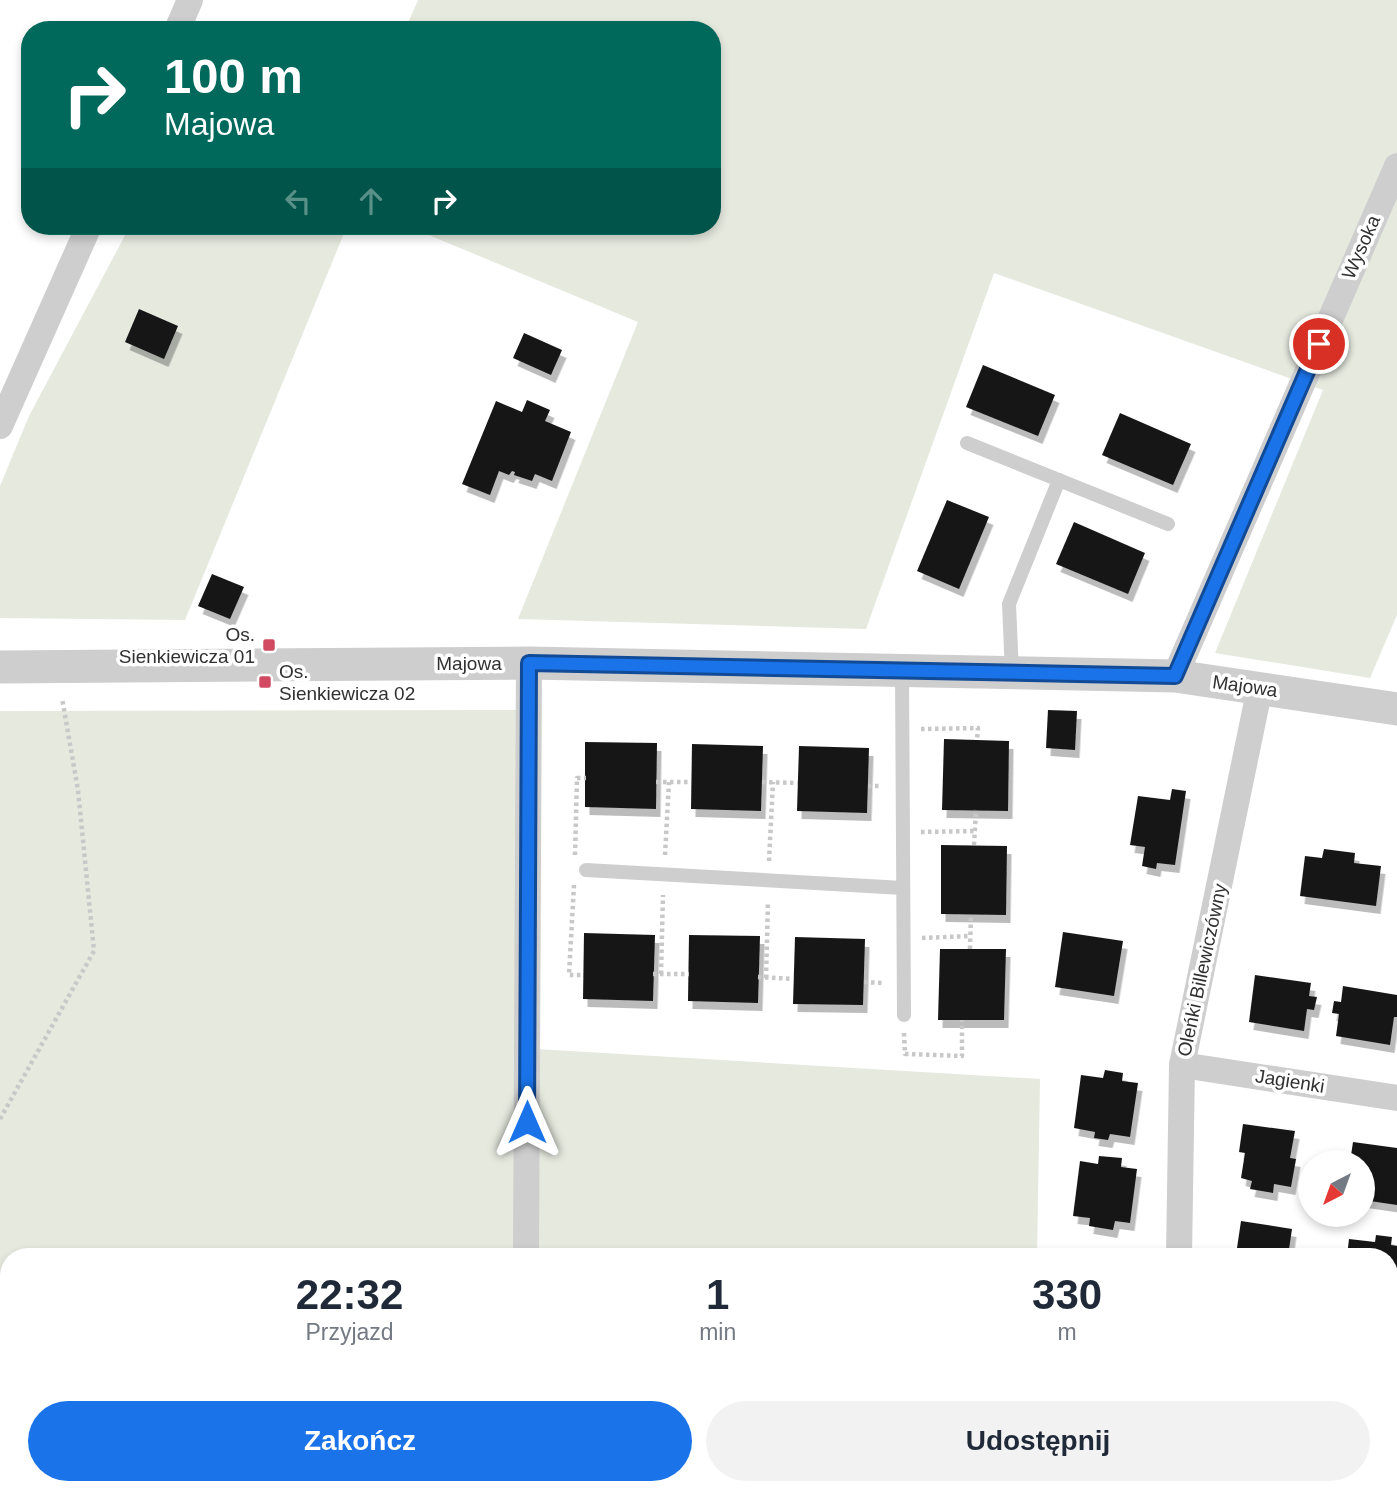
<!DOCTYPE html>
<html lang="pl">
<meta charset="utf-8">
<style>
body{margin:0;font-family:Arial,sans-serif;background:#f2f2f3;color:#1f2937;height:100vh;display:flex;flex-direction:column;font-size:26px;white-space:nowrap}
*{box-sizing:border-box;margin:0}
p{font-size:23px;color:#747a83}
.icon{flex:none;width:38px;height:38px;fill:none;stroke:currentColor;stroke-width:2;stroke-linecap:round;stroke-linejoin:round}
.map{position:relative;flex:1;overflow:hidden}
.drawer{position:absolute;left:0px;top:1248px;width:1398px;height:247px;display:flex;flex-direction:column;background:#fff;border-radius:28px 28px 0 0;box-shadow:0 4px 10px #0003}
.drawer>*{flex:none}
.banner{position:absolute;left:21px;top:21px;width:700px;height:214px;border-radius:28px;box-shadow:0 4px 10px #0003;background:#00695c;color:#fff;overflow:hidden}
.needle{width:46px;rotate:221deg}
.tools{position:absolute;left:1298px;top:1150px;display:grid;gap:14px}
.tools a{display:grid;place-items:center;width:77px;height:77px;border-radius:50%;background:#fff;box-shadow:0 4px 10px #0003;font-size:35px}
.pin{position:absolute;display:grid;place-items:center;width:60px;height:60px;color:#fff;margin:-30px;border:4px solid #fff;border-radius:50%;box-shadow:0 2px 7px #0007}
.me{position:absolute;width:77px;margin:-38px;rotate:0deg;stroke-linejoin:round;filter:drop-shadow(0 0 5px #0008)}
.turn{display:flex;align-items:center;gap:24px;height:147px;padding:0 28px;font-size:32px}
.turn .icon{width:91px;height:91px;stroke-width:2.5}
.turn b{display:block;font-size:49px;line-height:60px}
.lanes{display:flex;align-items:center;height:66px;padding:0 28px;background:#0003;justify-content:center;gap:35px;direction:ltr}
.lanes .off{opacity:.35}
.eta{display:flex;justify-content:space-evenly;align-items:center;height:119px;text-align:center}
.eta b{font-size:42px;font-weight:800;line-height:49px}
.button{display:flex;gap:14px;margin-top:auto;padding:14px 28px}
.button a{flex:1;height:80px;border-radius:42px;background:#1a73e8;color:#fff;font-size:28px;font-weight:800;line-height:80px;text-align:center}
.button a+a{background:#f2f2f3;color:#1f2937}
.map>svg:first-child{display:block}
.green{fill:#e5e9de}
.building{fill:#181818;filter:url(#shadow)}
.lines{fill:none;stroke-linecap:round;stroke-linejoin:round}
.path{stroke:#c8c8c8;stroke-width:4.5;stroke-dasharray:3.5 3.5;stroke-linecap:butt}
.service{stroke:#cecece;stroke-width:14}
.minor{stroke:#cecece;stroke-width:26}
.tertiary{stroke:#cecece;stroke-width:33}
.route-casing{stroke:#114b97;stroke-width:18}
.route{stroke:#1a73e8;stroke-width:12}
.poi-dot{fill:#d14a61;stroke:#fff;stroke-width:2.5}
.labels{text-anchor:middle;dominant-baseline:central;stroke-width:7;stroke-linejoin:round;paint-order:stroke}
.street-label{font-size:19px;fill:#313131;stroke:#fff}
.poi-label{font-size:19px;fill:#313131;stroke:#fff;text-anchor:end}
</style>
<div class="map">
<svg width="1397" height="1493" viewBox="0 0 1397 1493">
<defs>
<filter id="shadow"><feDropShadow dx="4.5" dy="8" stdDeviation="0" flood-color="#0004"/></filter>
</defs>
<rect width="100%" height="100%" fill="#fff"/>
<!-- green -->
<g class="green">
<path d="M418,0H1397V615L1370,678L1215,653L1323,390L994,273L866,629L518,619L638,322L407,226H712V30H405Z"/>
<path d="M130,226H347L185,620L0,618V486L29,416Z"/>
<path d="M518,710L519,1048L1040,1079L1037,1256H9V1486H1033V1493H0V711Z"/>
</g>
<!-- building -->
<g class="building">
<path d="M139,309L178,326L164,359L125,342Z"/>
<path d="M524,333L562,350L551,375L513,358Z"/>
<path d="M983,365L1055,395L1038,436L966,407Z"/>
<path d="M527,400L550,410L545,421L571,432L552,481L535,474L532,481L514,475L515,472L512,471L509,475L499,471L490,495L462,484L496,401L522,412Z"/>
<path d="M1120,413L1191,444L1173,485L1102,455Z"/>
<path d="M947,500L989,517L959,589L917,571Z"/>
<path d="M1074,522L1145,553L1128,594L1056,564Z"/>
<path d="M212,574L244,587L230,619L198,606Z"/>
<path d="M1048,710L1077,711L1075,750L1046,748Z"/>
<path d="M944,739L1009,741L1008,811L942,810Z"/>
<path d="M585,742L657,743L656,809L585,807Z"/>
<path d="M692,744L763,746L761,811L691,809Z"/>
<path d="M799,746L869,748L867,813L797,811Z"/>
<path d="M1172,789L1186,791L1175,865L1157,863L1156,869L1142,866L1145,847L1130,845L1138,796L1170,800Z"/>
<path d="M941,845L1007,846L1006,915L941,914Z"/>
<path d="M1324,849L1355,853L1354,863L1381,866L1376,906L1300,896L1305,856L1322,858Z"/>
<path d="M1063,932L1123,941L1114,996L1055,987Z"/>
<path d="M584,933L655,935L653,1001L583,999Z"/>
<path d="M689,935L760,936L758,1003L688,1001Z"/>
<path d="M795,937L865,939L863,1005L793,1004Z"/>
<path d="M940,949H1006L1004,1020H938Z"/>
<path d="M1255,975L1311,983L1309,996L1317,997L1314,1010L1307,1009L1304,1031L1249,1022Z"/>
<path d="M1343,986L1397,995V1017H1394L1390,1045L1336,1036L1339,1014L1332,1013L1334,1001L1341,1002Z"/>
<path d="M1105,1070L1123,1073L1122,1081L1138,1083L1130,1137L1110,1134L1108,1140L1094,1138L1095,1132L1074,1128L1081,1075L1103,1078Z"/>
<path d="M1243,1124L1295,1131L1290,1158L1296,1159L1291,1187L1274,1184L1273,1193L1250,1189L1252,1181L1241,1178L1245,1153L1239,1152Z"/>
<path d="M1353,1142L1397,1148V1205L1363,1200V1162H1350Z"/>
<path d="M1099,1156L1122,1158L1121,1167L1137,1169L1130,1223L1115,1221L1113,1230L1089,1226L1090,1218L1073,1216L1080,1161L1098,1164Z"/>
<path d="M1241,1221L1292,1229L1288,1256H1240L1241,1249L1237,1248Z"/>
<path d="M1376,1235L1392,1237L1391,1245L1397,1246V1303L1390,1302V1256H1347L1349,1239L1375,1242Z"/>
<path d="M1087,1250L1132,1255V1256H1086Z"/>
<path d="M1390,1342L1396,1343L1392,1370L1397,1371L1394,1399H1390Z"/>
<path d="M1390,1439L1397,1440V1455L1394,1454L1392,1466L1397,1467V1493L1344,1487L1390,1486Z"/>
</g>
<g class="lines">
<!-- path -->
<g class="path">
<path d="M921,729L978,728L977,740"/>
<path d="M656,782H691"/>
<path d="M762,782L798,783"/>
<path d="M868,786H881"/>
<path d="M921,832L975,831"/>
<path d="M974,845L976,810"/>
<path d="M575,855L577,778H586"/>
<path d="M665,855L669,782"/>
<path d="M769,861L773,782"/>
<path d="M574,885L569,975H583"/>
<path d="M922,938L970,936"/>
<path d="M970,949L971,915"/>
<path d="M653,974H689"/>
<path d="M661,974L663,895"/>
<path d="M758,977L794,979"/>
<path d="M766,978L768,902"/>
<path d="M864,982L882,983"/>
<path d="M904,1033L905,1054L962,1056V1020"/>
<path d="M0,1119L94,951L78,790L62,698"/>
<path d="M0,1450L9,1447"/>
<path d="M851,1486L932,1493"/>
</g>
<!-- service -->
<g class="service">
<path d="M967,443L1168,524"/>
<path d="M902,671L904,1015"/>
<path d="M1012,673L1009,604L1059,480"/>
<path d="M586,870L903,888"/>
</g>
<!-- minor -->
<g class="minor">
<path d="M177,30L190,0"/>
<path d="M0,426L89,226"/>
<path d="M1175,676L1397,166"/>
<path d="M1182,1065L1397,1098"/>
<path d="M526,1256L529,663"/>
<path d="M1179,1256L1182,1065L1260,687"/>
<path d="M526,1486V1493"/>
<path d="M1174,1493V1486"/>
</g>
<!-- tertiary -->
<path class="tertiary" d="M0,667L529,663L1175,676L1397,709"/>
</g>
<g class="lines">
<!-- route casing -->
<g class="route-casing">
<path id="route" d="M527,1122L529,663L1175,676L1319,344"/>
</g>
<!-- route -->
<use href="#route" class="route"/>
</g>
<!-- markers -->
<g class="poi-dot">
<rect x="262" y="638" width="14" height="14" rx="3.5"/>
<rect x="258" y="675" width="14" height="14" rx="3.5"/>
</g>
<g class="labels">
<!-- street labels -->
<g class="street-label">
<text transform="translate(1361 247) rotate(-66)">Wysoka</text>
<text x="469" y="663">Majowa</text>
<text transform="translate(1245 686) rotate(8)">Majowa</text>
<text transform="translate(1202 970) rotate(-78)">Oleńki Billewiczówny</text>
<text transform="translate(1290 1081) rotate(9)">Jagienki</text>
</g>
<!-- poi labels -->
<g class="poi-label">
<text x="255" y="634">Os.<tspan x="255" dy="22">Sienkiewicza 01</tspan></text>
<text x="279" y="671" text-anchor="start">Os.<tspan x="279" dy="22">Sienkiewicza 02</tspan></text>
</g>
</g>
</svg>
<div class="tools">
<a><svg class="needle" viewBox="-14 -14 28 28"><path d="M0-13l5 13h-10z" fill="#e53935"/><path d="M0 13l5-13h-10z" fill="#747a83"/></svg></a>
</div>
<div class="pin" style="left:1319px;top:344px;background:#d93025"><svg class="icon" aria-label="arrive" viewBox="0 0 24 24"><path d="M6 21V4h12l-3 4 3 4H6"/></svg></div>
<svg class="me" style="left:527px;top:1122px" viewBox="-20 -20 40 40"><path d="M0-17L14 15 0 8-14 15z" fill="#1a73e8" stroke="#fff" stroke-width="4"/></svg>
<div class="banner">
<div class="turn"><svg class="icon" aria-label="right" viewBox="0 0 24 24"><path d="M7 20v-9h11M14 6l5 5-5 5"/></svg><div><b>100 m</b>Majowa</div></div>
<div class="lanes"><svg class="icon off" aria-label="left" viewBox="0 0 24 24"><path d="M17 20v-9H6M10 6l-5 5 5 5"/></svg><svg class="icon off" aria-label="ahead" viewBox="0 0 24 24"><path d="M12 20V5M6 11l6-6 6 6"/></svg><svg class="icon" aria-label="right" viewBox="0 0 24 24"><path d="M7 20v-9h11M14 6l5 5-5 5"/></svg></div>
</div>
<section class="drawer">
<div class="eta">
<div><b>22:32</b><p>Przyjazd</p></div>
<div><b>1</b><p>min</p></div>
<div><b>330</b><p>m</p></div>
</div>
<div class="button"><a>Zakończ</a><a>Udostępnij</a></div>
</section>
</div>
